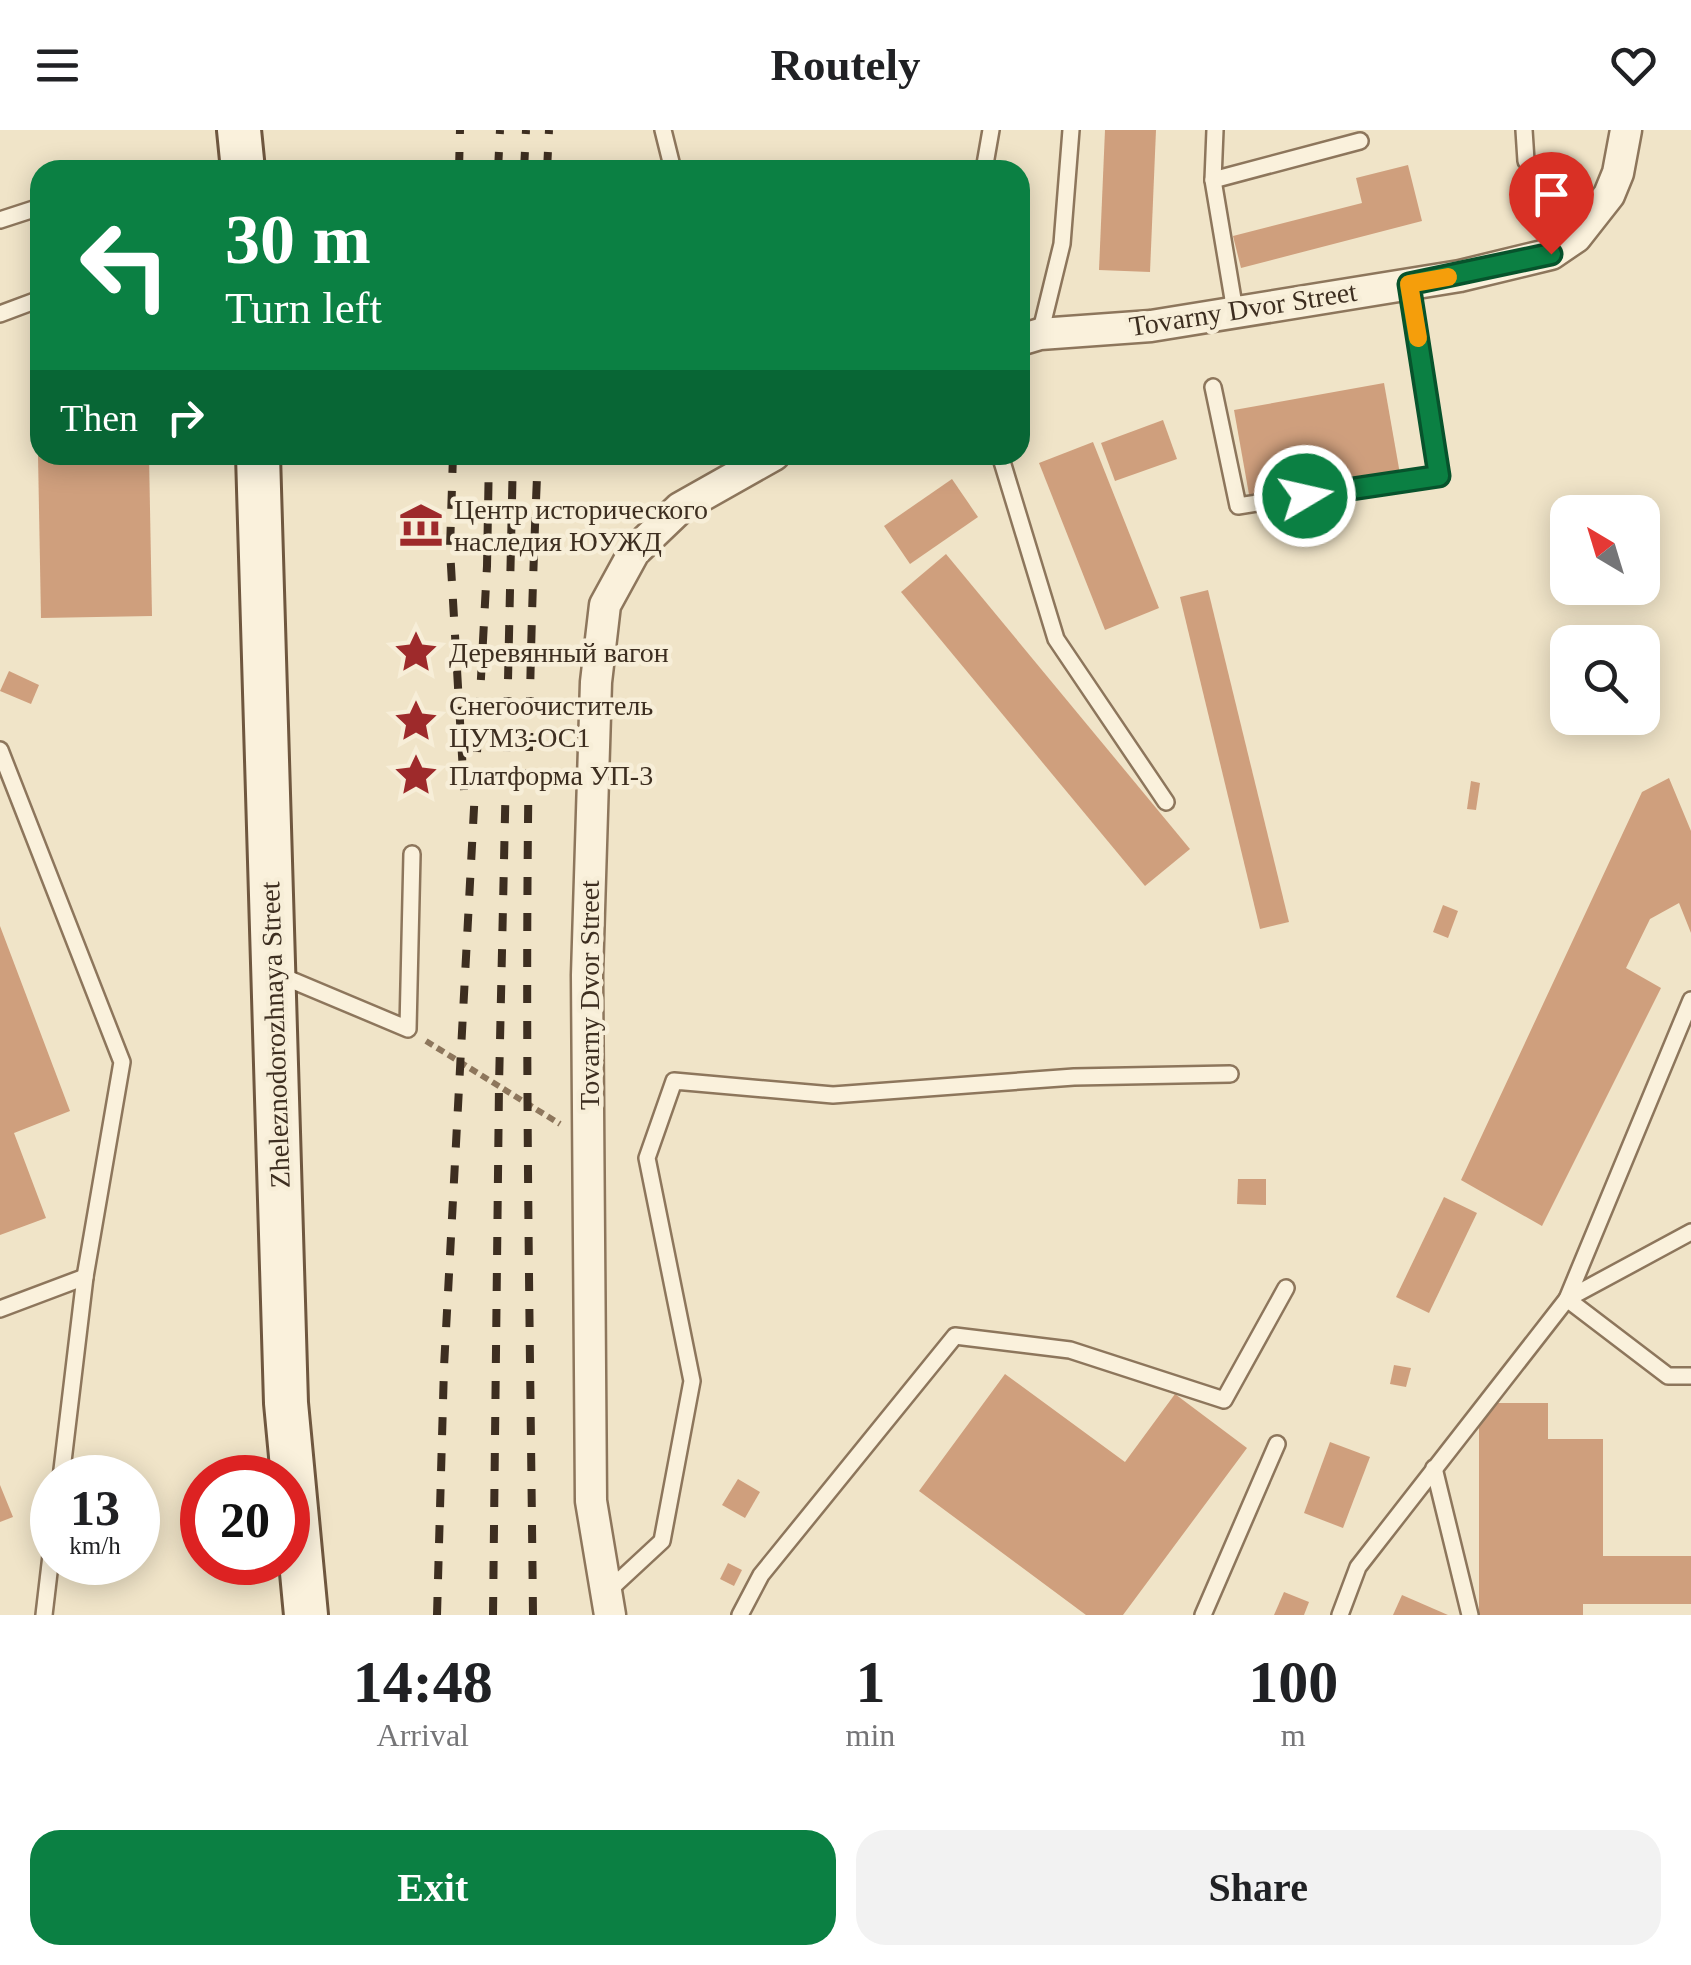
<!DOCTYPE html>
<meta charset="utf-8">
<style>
body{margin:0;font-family:"Times New Roman",serif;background:#f2f2f2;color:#202124;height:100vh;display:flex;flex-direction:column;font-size:38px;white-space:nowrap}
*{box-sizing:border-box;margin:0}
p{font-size:32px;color:#757577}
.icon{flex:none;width:55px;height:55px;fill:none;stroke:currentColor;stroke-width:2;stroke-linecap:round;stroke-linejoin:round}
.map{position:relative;height:1485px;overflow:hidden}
.drawer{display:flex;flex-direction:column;background:#fff;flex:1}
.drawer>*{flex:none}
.top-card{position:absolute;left:30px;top:30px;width:1000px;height:305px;border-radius:30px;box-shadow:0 5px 25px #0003;background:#0b8043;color:#fff;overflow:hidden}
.needle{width:65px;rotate:322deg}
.fabs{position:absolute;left:1550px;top:365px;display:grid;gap:20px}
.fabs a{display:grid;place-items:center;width:110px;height:110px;border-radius:20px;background:#fff;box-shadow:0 5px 25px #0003;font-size:50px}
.speed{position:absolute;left:30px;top:1325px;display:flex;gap:20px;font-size:50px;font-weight:700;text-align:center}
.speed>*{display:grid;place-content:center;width:130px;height:130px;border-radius:50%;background:#fff;box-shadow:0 5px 25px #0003;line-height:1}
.speed small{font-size:25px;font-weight:400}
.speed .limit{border:15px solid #d22;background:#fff;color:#111}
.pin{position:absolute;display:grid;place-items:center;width:85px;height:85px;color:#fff;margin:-102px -42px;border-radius:50% 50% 50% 0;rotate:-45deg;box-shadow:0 0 10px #0007}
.pin .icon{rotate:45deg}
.me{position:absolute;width:110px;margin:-55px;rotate:81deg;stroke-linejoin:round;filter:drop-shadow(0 0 8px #0008)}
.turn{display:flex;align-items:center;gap:35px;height:210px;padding:0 30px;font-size:45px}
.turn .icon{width:130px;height:130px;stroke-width:2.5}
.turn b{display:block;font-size:70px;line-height:85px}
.then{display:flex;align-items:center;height:95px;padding:0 30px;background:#0003;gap:20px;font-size:38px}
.eta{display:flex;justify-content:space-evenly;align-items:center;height:170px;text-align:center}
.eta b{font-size:60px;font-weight:700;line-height:70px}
.action{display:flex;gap:20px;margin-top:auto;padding:20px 30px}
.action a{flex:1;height:115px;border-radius:30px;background:#0b8043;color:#fff;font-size:40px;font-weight:700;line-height:115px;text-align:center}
.action a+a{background:#f2f2f2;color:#202124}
header{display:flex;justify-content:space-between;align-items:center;height:130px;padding:0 30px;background:#fff;font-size:45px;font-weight:700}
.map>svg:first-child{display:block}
.building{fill:#cf9f7d}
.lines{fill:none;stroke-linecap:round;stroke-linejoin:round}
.lane-casing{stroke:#8d765c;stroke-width:20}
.street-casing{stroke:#8d765c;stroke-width:35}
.secondary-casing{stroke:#6f573f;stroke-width:48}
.path{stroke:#8d765c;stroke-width:6;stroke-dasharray:8 5;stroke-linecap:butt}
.lane{stroke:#faf1dc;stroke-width:15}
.street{stroke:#faf1dc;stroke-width:30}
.secondary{stroke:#faf1dc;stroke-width:42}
.rail{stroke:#3d2e20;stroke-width:8;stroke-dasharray:18 18;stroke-linecap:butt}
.route-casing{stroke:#07532c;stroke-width:25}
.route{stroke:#0b8043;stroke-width:18}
.slow{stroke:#f59e0b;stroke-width:18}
.labels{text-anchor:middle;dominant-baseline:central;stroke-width:9;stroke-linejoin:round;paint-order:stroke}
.street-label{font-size:28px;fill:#3d2e20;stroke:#f7eed8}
.poi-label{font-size:28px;fill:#3d2e20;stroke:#f7eed8;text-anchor:start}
</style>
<header><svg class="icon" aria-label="menu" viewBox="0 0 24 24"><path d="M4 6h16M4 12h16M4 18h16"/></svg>Routely<svg class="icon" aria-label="heart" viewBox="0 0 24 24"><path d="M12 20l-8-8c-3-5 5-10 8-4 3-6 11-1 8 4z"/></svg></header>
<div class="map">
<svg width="1691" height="1485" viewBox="0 0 1691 1485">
<rect width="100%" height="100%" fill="#f0e4c8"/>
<!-- building -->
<g class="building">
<path d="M1105,0H1156L1150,142L1099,140Z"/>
<path d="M1408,35L1422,91L1241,138L1233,106L1362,73L1356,48Z"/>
<path d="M1384,253L1400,344L1250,370L1234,280Z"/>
<path d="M1163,290L1177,329L1115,351L1101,313Z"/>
<path d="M1093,312L1159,478L1105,500L1039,333Z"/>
<path d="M38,325H149L152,486L41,488Z"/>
<path d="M952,349L978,387L910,434L884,396Z"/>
<path d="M946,424L1190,719L1145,756L901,462Z"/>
<path d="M1208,460L1289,792L1260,799L1180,467Z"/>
<path d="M9,541L39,555L31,574L0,561Z"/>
<path d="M1669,648L1691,701V803L1679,773L1650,789L1626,838L1661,858L1542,1096L1461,1050L1642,662Z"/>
<path d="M1471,651L1480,653L1476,680L1467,679Z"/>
<path d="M1443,775L1458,781L1448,808L1433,802Z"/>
<path d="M0,796L70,981L14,1003L46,1088L0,1105Z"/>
<path d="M1238,1049H1266V1075L1237,1074Z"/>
<path d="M1444,1067L1477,1083L1429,1183L1396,1167Z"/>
<path d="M1394,1235L1411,1238L1406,1257L1390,1254Z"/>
<path d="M1005,1244L1125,1332L1175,1264L1247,1318L1123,1485H1086L919,1361Z"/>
<path d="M1479,1273H1548V1309H1603V1426H1691V1474H1583V1485H1479Z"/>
<path d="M1330,1312L1370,1327L1343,1398L1304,1383Z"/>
<path d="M738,1349L760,1362L745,1388L722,1375Z"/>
<path d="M0,1355L13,1387L0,1392Z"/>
<path d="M728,1433L742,1440L734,1456L720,1449Z"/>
<path d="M1284,1462L1309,1472L1304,1485H1274Z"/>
<path d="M1402,1465L1448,1485H1393Z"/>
</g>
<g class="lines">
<!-- lane casing -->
<g class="lane-casing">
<g id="lane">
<path d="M663,0L673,40"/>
<path d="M1215,0L1213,50L1235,181"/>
<path d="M1524,0L1526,31"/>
<path d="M984,40L991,0"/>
<path d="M1213,50L1360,11"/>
<path d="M0,90L40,77"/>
<path d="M0,184L40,169"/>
<path d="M1040,204L1062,114L1071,0"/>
<path d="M1213,257L1238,376L1439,345L1409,154"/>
<path d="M1000,325L1056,509L1166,672"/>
<path d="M0,620L122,932L85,1147L61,1348"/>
<path d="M277,844L408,899L412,724"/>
<path d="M1691,870L1567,1169L1668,1246H1691"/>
<path d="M0,1179L85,1147"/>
<path d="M1434,1338L1470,1485"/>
<path d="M607,1462L662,1411L692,1251L647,1028L674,951L833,965L1074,947L1230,944"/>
<path d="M44,1485L52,1417"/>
<path d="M740,1485L761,1445L955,1206L1070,1220L1224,1270L1286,1158"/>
<path d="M1203,1485L1277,1314"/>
<path d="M1340,1485L1358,1437L1567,1169L1691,1102"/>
</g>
</g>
<!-- street casing -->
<g class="street-casing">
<g id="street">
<path d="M1020,210L1040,204L1151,196L1460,146L1551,124L1576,107L1609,65L1618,43L1626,0"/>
<path d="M610,1485L591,1371L587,845L596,552L605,475L634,422L680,378L774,325"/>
</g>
</g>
<!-- secondary casing -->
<g class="secondary-casing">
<g id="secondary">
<path d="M239,0L243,40"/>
<path d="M258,325L286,1273L306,1485"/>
</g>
</g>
<!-- path -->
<path class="path" d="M426,911L560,994"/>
<!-- lane -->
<use href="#lane" class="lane"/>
<!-- street -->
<use href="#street" class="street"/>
<!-- secondary -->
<use href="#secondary" class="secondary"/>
<!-- rail -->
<g class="rail">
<path d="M459,40L460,0"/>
<path d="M498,40L500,0"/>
<path d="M524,40L526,0"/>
<path d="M547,40L549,0"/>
<path d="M453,325L450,419L464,660"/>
<path d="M437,1485L444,1237L487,436L489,325"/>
<path d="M493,1485L499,956L513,325"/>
<path d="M533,1485C529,1098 520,712 538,325"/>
</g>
</g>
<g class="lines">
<!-- route casing -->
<g class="route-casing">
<path id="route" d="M1305,366L1439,346L1409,154L1551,124"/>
</g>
<!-- route -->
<use href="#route" class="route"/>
<!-- slow -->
<path class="slow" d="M1418,208L1409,154L1448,147"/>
</g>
<!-- icons -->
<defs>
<g id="museum-bare" transform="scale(3.45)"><path d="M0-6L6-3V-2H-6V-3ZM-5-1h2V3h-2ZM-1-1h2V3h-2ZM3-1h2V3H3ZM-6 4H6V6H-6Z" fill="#9e2a2b" stroke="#f7eed8" stroke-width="2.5" paint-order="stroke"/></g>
<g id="sight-bare" transform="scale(3.45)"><path d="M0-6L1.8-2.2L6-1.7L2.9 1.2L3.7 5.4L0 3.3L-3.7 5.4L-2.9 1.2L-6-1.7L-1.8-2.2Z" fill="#9e2a2b" stroke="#f7eed8" stroke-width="2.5" paint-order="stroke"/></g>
</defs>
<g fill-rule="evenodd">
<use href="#museum-bare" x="421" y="395"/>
<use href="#sight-bare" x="416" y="522"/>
<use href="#sight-bare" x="416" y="591"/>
<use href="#sight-bare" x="416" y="645"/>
</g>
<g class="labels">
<!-- street labels -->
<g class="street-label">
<text transform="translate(1243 179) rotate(-9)">Tovarny Dvor Street</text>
<text transform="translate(589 865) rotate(-90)">Tovarny Dvor Street</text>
<text transform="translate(275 905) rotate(-92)">Zheleznodorozhnaya Street</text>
</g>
<!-- poi labels -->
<g class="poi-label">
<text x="454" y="379">Центр исторического<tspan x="454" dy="32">наследия ЮУЖД</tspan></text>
<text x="449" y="522">Деревянный вагон</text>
<text x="449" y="575">Снегоочиститель<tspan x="449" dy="32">ЦУМ3-ОС1</tspan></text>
<text x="449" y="645">Платформа УП-3</text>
</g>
</g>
</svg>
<div class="fabs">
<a><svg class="needle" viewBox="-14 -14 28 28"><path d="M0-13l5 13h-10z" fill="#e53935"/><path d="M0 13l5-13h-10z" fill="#757577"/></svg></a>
<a><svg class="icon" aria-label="search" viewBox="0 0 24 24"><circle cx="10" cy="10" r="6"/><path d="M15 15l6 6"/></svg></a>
</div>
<div class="speed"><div>13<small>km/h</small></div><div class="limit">20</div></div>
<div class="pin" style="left:1551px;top:124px;background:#d93025"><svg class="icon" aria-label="arrive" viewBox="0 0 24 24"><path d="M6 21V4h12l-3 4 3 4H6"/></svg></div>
<svg class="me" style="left:1305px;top:366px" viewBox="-20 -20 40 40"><circle r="17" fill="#0b8043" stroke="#fff" stroke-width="3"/><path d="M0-11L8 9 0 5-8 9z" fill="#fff"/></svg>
<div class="top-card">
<div class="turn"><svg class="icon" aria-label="left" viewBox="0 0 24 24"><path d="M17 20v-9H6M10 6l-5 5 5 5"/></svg><div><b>30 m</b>Turn left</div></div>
<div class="then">Then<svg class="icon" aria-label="right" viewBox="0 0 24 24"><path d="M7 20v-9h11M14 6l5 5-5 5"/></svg></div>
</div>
</div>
<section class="drawer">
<div class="eta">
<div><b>14:48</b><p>Arrival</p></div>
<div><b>1</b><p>min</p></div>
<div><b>100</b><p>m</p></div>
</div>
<div class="action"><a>Exit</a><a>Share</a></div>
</section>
